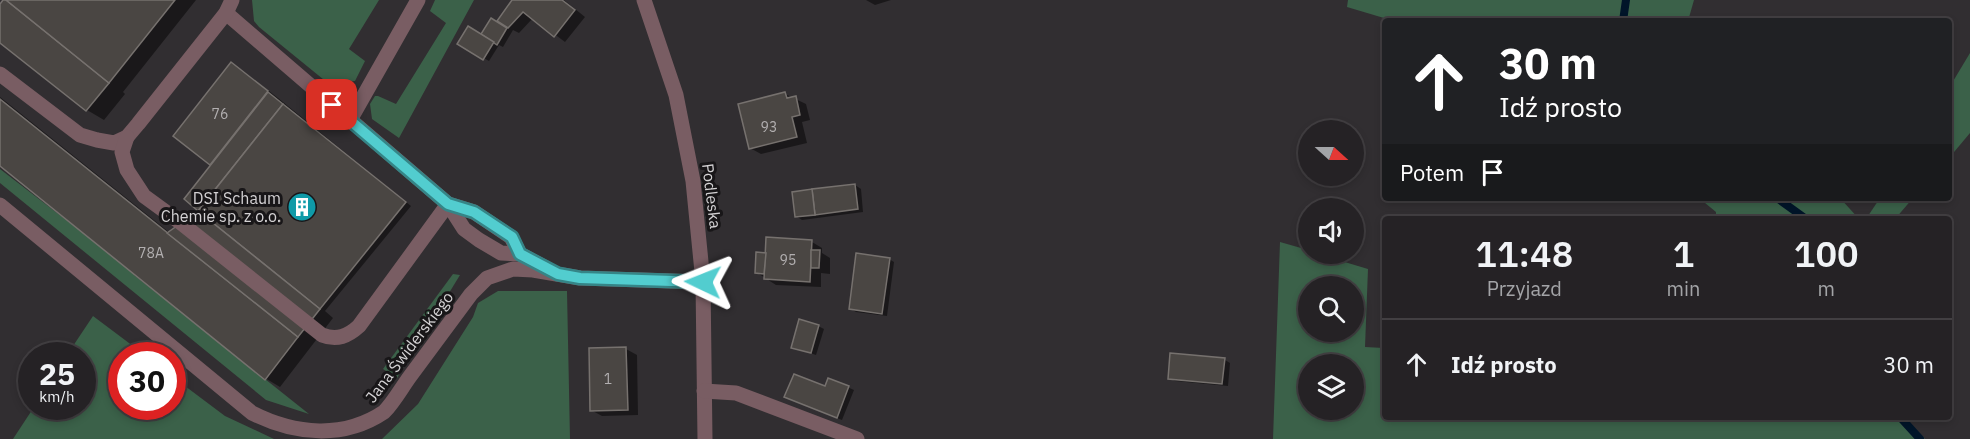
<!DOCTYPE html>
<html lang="pl">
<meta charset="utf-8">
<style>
body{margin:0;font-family:"IBM Plex Sans",sans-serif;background:#312f32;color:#f1f3f6;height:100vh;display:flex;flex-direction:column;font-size:22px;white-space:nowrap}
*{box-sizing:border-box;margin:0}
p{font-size:20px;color:#a3a4a7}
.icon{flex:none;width:33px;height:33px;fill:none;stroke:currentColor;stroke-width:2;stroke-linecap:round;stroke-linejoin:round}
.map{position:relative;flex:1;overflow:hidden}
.sheet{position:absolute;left:1382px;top:216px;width:570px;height:204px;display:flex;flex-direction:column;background:#252225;border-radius:6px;box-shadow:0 3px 9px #0003,0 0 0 2px #423f42}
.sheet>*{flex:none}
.guide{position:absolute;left:1382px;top:18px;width:570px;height:183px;border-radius:6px;box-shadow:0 3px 9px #0003,0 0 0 2px #423f42;background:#202124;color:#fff;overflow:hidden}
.needle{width:39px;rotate:111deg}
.fabs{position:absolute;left:1298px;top:120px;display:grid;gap:12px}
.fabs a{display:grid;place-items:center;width:66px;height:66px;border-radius:50%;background:#252225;box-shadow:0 3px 9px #0003,0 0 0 2px #423f42;font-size:30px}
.speed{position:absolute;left:18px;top:342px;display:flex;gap:12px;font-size:30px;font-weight:700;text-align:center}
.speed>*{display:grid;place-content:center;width:78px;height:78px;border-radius:50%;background:#252225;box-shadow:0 3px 9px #0003,0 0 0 2px #423f42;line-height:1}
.speed small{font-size:15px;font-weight:400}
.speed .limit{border:9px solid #d22;background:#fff;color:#111}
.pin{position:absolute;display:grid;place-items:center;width:51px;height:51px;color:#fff;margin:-26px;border-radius:12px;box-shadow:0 3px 9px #0006}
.me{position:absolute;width:66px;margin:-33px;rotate:272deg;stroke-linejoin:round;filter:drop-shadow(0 0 4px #0008)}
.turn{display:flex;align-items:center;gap:21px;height:126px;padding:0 18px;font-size:27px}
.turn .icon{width:78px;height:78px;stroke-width:2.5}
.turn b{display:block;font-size:42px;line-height:51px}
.then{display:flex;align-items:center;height:57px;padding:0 18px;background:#0003;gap:12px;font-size:22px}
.eta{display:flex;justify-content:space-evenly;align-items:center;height:102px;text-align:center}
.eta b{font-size:36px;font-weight:600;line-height:42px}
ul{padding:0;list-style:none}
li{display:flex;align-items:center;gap:18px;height:90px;padding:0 18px;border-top:2px solid #423f42}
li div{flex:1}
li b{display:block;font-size:22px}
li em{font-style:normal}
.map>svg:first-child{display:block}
.green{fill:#3b6149;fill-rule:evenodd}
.shadow{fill:#0007}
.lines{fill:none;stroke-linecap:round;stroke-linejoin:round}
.stream{stroke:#011529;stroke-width:8}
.building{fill:#4a4643;stroke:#76716e;stroke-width:1.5}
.minor{stroke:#795d63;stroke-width:15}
.route-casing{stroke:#358587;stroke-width:15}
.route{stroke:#52cdcf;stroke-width:10}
.labels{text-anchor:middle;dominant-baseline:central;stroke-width:6;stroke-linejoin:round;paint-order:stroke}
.number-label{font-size:14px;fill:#b2afb0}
.street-label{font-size:16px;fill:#d4d2d4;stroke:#181618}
.poi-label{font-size:16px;fill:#d4d2d4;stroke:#181618;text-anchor:end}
</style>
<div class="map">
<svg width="1970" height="439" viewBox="0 0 1970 439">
<rect width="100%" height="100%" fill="#312e31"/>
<!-- green -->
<g class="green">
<path d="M252,0H379L349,49L365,61L355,81L329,84L259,27L254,21Z"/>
<path d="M435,0H474L399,138L372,119L370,104L375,96H378L396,104L446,23L430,11Z"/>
<path d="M1348,0H1694L1688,21H1394L1347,7Z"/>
<path d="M1970,53V133L1949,158V88Z"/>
<path d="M0,169L135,273L134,275L309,414L266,400L0,183Z"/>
<path d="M1699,198H1840L1859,219H1716V212Z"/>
<path d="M1880,198H1913L1895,219H1866Z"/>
<path d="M1280,242L1308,250V254H1318L1368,269L1365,347L1384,348V417H1904L1925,439H1273ZM1308,286H1353V332H1308ZM1353,364V410H1308V364Z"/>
<path d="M453,274L460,275L397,378L383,369Z"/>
<path d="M498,291H567L570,439H382L418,404L473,317L478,303Z"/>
<path d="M93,316L145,355L122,356V406H172L173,377L225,416L274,439H13L34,407L82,406V356L67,355Z"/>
</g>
<!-- shadow -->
<g class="shadow">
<path d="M5,0H196L123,92L125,94L104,120L87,110L0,41V6Z"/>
<path d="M515,0H564L585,17L565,42L533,18L519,33L513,30L503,47L499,45L489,61L459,44L481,35L497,23Z"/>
<path d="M866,0H891L875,5Z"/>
<path d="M232,64L242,70L278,98L411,206L325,311L333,318L280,387L265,378L0,165V97L170,233L200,211L212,165L175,136Z"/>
<path d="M785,94L806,104L810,120L802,122L807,143L761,154L750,148Z"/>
<path d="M855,185L861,189L863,212L802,220L796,216Z"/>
<path d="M812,242L822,248V253L830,258V274L821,273V287L776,285L756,272L767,255Z"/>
<path d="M889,259L894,262L887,316L856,312L851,309Z"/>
<path d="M818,326L824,329L816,355L792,347Z"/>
<path d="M590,349H626L637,355L638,415L602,416L591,410Z"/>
<path d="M1225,360L1230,363L1228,386L1175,381L1169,378Z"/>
<path d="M829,379L854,390L842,420L791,400L825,388Z"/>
</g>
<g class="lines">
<!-- stream -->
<g class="stream">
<path d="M1623,21L1626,0"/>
<path d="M1777,198L1806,219"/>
<path d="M1900,417L1920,439"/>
</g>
</g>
<!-- building -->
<g class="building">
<path d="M3,0H6L109,83L86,111L0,43V4Z"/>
<path d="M6,0H175L109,83Z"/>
<path d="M512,0H562L575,10L554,37L523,12L508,28L497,21Z"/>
<path d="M491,18L507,28L497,45L481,34Z"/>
<path d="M468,26L494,42L483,60L457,44Z"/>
<path d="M231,62L268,91L210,165L173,136Z"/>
<path d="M268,92L283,104L198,211L184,199Z"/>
<path d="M785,92L787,98L796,96L800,115L792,117L797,137L749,149L738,104Z"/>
<path d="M0,99L298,337L265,380L0,166Z"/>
<path d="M283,104L406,202L320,309L198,211Z"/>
<path d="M855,184L858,209L815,215L812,189Z"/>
<path d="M812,189L815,215L795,217L792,192Z"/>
<path d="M198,211L320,309L298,337L167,233Z"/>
<path d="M766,237L812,240L810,282L764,279Z"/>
<path d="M811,250H820L819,268H811Z"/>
<path d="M756,252L766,253L764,274L755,273Z"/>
<path d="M856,253L890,258L882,314L849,309Z"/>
<path d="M799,319L819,325L811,353L791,348Z"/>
<path d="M626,347L628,410L590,411L589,348Z"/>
<path d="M1170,353L1225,358L1222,384L1168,379Z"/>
<path d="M794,374L825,386L828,378L849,386L837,418L784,397Z"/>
</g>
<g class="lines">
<!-- minor -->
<g class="minor">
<path d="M644,0L676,95L693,181L703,282L705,439"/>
<path d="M226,13L448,204L464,229L479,240L501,253L520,254L548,269"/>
<path d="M0,74L80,135L97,140L114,143L127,137L138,124L226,13L232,0"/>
<path d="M350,120L418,0"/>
<path d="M127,137L122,152L127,170L144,196L181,223L322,335C337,341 348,336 359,326L448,204"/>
<path d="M448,204L474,212L511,237L520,254"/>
<path d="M0,205L252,413C295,435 344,439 384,412C394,402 402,387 411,375C431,348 451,321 471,294L487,278L513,269L533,270L580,278L703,282"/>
<path d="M704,391L736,393L857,439"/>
</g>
</g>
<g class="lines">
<!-- route casing -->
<g class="route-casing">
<path id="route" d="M332,105L448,204L474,212L512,237L520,254L558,274L580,278L703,282"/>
</g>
<!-- route -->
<use href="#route" class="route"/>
</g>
<!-- icons -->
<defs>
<g id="building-disc" transform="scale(1.5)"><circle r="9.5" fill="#0f9aa8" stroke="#181618"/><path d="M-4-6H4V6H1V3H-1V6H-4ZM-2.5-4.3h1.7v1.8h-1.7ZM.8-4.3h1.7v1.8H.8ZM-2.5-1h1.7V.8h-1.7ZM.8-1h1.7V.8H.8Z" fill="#fff"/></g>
</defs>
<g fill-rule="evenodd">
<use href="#building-disc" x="302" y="207"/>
</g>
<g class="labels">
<!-- number labels -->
<g class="number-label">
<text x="220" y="114">76</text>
<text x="769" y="127">93</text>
<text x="151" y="253">78A</text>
<text x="788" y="260">95</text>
<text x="608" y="379">1</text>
</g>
<!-- street labels -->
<g class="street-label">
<text transform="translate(712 196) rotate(83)">Podleska</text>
<text transform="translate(409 347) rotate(-53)">Jana Świderskiego</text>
</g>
<!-- poi labels -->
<g class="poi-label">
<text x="281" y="198">DSI Schaum<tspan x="281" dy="18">Chemie sp. z o.o.</tspan></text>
</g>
</g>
</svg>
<div class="fabs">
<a><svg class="needle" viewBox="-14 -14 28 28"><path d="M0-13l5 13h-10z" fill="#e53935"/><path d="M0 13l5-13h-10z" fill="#a3a4a7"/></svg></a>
<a><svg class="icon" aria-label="sound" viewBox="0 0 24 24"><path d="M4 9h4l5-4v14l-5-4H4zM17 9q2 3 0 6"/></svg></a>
<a><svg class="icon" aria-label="search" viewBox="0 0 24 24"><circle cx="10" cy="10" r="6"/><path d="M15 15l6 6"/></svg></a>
<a><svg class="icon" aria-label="layers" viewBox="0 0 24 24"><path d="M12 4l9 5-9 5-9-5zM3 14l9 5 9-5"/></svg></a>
</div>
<div class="speed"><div>25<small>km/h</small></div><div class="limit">30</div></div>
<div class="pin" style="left:332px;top:105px;background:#d93025"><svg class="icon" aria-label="arrive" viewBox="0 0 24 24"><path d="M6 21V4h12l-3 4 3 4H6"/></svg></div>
<svg class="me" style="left:703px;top:282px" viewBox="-20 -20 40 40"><path d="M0-17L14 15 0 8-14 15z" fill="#52cdcf" stroke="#fff" stroke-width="4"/></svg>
<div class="guide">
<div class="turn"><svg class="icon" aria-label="ahead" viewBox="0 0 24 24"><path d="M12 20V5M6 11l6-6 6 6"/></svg><div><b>30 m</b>Idź prosto</div></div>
<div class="then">Potem<svg class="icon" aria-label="arrive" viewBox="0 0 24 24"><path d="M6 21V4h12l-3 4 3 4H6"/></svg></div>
</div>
<section class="sheet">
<div class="eta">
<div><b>11:48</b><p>Przyjazd</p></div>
<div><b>1</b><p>min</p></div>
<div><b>100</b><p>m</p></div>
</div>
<ul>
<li><svg class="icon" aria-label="ahead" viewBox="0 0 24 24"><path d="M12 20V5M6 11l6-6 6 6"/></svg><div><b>Idź prosto</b></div><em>30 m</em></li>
</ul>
</section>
</div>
